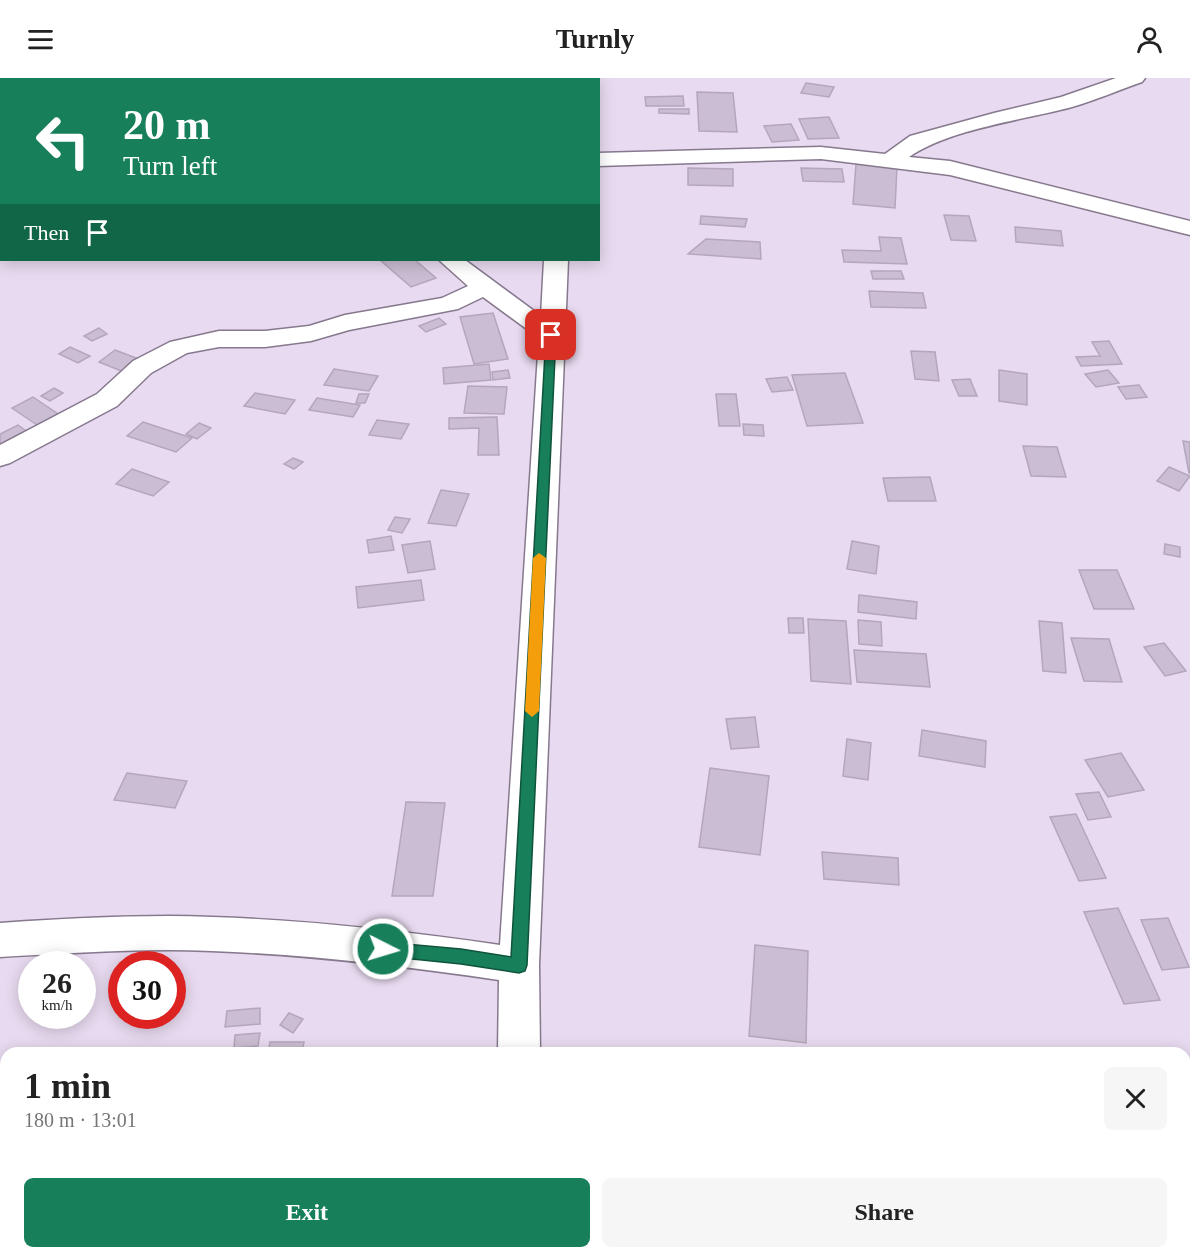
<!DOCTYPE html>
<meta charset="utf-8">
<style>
body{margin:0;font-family:Georgia,serif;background:#f6f6f6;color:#222;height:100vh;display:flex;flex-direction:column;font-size:22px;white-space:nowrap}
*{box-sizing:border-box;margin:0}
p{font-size:20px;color:#767676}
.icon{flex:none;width:33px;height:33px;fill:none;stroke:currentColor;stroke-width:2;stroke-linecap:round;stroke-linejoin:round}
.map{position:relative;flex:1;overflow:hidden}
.panel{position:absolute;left:0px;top:969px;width:1191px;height:212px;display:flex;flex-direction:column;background:#fff;border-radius:18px 18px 0 0;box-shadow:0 3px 15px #0003}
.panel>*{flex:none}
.guide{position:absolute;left:0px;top:0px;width:600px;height:183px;box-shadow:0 3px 15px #0003;background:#17805b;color:#fff;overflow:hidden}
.speed{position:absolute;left:18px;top:873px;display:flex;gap:12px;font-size:30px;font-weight:700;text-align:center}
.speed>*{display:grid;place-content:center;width:78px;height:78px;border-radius:50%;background:#fff;box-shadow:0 3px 15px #0003;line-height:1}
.speed small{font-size:15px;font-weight:400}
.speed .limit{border:9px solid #d22;background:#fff;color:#111}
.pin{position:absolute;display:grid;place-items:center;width:51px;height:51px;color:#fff;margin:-26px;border-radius:12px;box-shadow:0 3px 9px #0006}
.me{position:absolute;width:66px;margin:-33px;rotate:95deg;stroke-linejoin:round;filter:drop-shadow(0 0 4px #0008)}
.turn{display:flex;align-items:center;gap:21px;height:126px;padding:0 24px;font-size:27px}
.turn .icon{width:78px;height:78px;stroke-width:2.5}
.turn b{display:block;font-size:42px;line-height:51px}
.then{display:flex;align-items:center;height:57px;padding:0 24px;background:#0003;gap:12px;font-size:22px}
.round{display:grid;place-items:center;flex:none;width:63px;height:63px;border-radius:9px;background:#f6f6f6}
.overview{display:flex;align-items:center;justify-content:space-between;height:102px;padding:0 24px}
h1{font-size:36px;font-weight:700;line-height:45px}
.cta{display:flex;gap:12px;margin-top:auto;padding:12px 24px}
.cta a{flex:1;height:69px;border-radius:9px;background:#17805b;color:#fff;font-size:24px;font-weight:700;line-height:69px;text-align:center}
.cta a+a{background:#f6f6f6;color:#222}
header{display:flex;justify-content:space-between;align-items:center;height:78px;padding:0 24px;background:#fff;font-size:27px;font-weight:700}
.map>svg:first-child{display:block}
.building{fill:#cbbdd3;stroke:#b4a6bc;stroke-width:1.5}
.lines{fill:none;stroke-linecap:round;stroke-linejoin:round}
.minor-casing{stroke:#86798e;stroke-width:3}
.minor{fill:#fff;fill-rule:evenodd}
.route{fill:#17805b;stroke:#0f533b;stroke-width:1.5}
.slow{fill:#f59e0b}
</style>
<header><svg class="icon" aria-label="menu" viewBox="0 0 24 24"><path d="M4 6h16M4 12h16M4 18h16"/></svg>Turnly<svg class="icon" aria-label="person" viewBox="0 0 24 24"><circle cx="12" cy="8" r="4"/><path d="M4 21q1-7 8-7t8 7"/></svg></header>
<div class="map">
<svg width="1190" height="1180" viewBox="0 0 1190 1180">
<rect width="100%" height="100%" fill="#e8daf0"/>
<!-- building -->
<g class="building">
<path d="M806,5L834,9L829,19L801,15Z"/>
<path d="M697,14L733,15L737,54L699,53Z"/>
<path d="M683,18L684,28H646L645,19Z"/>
<path d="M659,31H689V36L659,35Z"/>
<path d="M829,39L839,60L808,61L799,41Z"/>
<path d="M791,46L799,62L772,64L764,48Z"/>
<path d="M856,86L897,89L895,130L853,126Z"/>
<path d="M688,90L733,91V108L688,107Z"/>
<path d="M801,90L842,91L844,104L803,103Z"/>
<path d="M944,137L969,138L976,163L951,162Z"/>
<path d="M701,138L747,141L745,149L700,146Z"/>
<path d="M1015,149L1061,153L1063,168L1016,164Z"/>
<path d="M879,159L901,160L907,186L844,184L842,172L881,173Z"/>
<path d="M706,161L760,164L761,181L688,176Z"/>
<path d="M380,182H415L436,200L411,209Z"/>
<path d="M871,193H901L904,201H873Z"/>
<path d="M869,213L923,215L926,230L871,229Z"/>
<path d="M493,235L508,281L474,286L460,239Z"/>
<path d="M439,240L446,246L426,254L419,248Z"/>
<path d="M99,250L107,256L92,263L84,258Z"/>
<path d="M1109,263L1122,286L1081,288L1076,279L1100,278L1092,264Z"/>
<path d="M70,269L90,278L78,285L59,276Z"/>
<path d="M115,272L144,283L126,295L99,284Z"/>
<path d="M911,273L935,274L939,303L915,301Z"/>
<path d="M489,286L491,302L444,306L443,290Z"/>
<path d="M334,291L378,298L369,313L324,307Z"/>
<path d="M508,292L510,300L493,302L492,294Z"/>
<path d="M999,292L1027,296V327L999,323Z"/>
<path d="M1108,292L1119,305L1096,309L1085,296Z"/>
<path d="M845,295L863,345L807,348L792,297Z"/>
<path d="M787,299L793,312L772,314L766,301Z"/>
<path d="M970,301L977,318H959L952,302Z"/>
<path d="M1139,307L1147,319L1126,321L1118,309Z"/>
<path d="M468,308L507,309L504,336L464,335Z"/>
<path d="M54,310L63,315L50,323L41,318Z"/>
<path d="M255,315L295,322L285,336L244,328Z"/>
<path d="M359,316H369L365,325H356Z"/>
<path d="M716,316H736L740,348H719Z"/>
<path d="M33,319L64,340L43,351L12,330Z"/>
<path d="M317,320L360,327L353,339L309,332Z"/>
<path d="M497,339L499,377H478L479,350L449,351V340Z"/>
<path d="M377,342L409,346L401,361L369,357Z"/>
<path d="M143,344L192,360L176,374L127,358Z"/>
<path d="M199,345L211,350L197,361L186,356Z"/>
<path d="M743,346L763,347L764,358L744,357Z"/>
<path d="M18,347L32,357L0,371V356Z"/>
<path d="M1183,363L1190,364V395H1189Z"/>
<path d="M1023,368L1057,369L1066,399L1031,398Z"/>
<path d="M293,380L303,384L294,391L284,386Z"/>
<path d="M1169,389L1190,398L1179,413L1157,403Z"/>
<path d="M132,391L169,404L153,418L116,406Z"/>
<path d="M930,399L936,423H888L883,400Z"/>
<path d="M441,412L469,416L456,448L428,445Z"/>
<path d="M395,439L410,441L402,455L388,452Z"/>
<path d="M391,458L394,472L369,475L367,462Z"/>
<path d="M430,463L435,491L408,495L402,467Z"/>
<path d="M852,463L879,468L876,496L847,491Z"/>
<path d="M1165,466L1180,469V479L1164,476Z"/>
<path d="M1079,492H1117L1134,531H1094Z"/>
<path d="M421,502L424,522L358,530L356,509Z"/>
<path d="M859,517L917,524L916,541L858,534Z"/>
<path d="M788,540H803L804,555H789Z"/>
<path d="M808,541L846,543L851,606L811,603Z"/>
<path d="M858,542L881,544L882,568L859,566Z"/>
<path d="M1039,543L1062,545L1066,595L1043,593Z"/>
<path d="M1071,560L1109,561L1122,604L1084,603Z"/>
<path d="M1164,565L1186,593L1165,598L1144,569Z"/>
<path d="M854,572L926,576L930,609L857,604Z"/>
<path d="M755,639L759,669L731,671L726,641Z"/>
<path d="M922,652L986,663L985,689L919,678Z"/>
<path d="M847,661L871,665L868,702L843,698Z"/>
<path d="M1121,675L1144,712L1108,719L1085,682Z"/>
<path d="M710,690L769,698L760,777L699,769Z"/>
<path d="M127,695L187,703L175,730L114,722Z"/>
<path d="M1099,714L1111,739L1088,742L1076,716Z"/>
<path d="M406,724L445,725L433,818H392Z"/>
<path d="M1076,736L1106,800L1079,803L1050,739Z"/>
<path d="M822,774L898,780L899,807L824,801Z"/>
<path d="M1118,830L1160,922L1124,926L1084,834Z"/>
<path d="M1168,840L1189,889L1162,892L1141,842Z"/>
<path d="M755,867L808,873L806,965L749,958Z"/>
<path d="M260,930V946L225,949L227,933Z"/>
<path d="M289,935L303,941L293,955L280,947Z"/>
<path d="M260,955L258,968L234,970L235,957Z"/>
<path d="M270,964H304L302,975H268Z"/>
<path d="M736,1174H794L795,1180H737Z"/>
<path d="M803,1174H847L848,1180H804Z"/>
<path d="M923,1174H952L953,1180H924Z"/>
</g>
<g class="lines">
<!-- minor casing -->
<g class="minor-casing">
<g id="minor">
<path d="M222,0H243L244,2H223Z"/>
<rect x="541" y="0" width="20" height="2"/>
<path d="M1116,0H1145L1142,4C1119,12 1096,22 1072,29C1023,42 950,51 909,79L950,83L1190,143V157L950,97L821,81L598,88V75L821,69L885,76L910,58L994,35L1061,19Z"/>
<path d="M439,182H465L541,238L544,182H568L539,887L540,975H498L499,902C390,886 278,873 168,872C112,872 56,876 0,879V845C56,841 112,838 169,838C279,839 391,851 500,867L539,260L483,219L458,231L349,252L311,263L265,269H219L187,275L151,295L117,328L10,385L0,388V367L97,316L133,283L170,264L219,253H265L309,248L345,237L442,220L468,208Z"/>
<rect x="497" y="1174" width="46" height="6"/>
</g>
</g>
<!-- minor -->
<use href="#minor" class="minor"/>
</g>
<!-- route -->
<path class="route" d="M551,254L556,257L527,887L525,893L519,895L461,886L383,878L377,876L375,871L377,866L383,864L461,871L511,879L546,257Z"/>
<!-- slow -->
<path class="slow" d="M539,475L546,480L539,633L532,639L525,633L533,480Z"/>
</svg>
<div class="speed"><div>26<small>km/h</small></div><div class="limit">30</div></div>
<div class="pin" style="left:551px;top:257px;background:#d93025"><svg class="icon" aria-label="arrive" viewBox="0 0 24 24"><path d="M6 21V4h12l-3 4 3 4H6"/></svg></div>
<svg class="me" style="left:383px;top:871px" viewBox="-20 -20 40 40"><circle r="17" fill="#17805b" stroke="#fff" stroke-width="3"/><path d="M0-11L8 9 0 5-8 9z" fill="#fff"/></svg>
<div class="guide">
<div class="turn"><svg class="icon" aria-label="left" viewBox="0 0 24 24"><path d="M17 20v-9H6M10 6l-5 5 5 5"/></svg><div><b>20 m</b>Turn left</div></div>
<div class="then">Then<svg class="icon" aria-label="arrive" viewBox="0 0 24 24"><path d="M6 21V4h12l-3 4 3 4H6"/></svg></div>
</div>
<section class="panel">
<div class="overview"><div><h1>1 min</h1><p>180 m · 13:01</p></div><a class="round"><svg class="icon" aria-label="close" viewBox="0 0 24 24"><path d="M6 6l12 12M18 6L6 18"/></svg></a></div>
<div class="cta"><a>Exit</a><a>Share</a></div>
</section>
</div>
